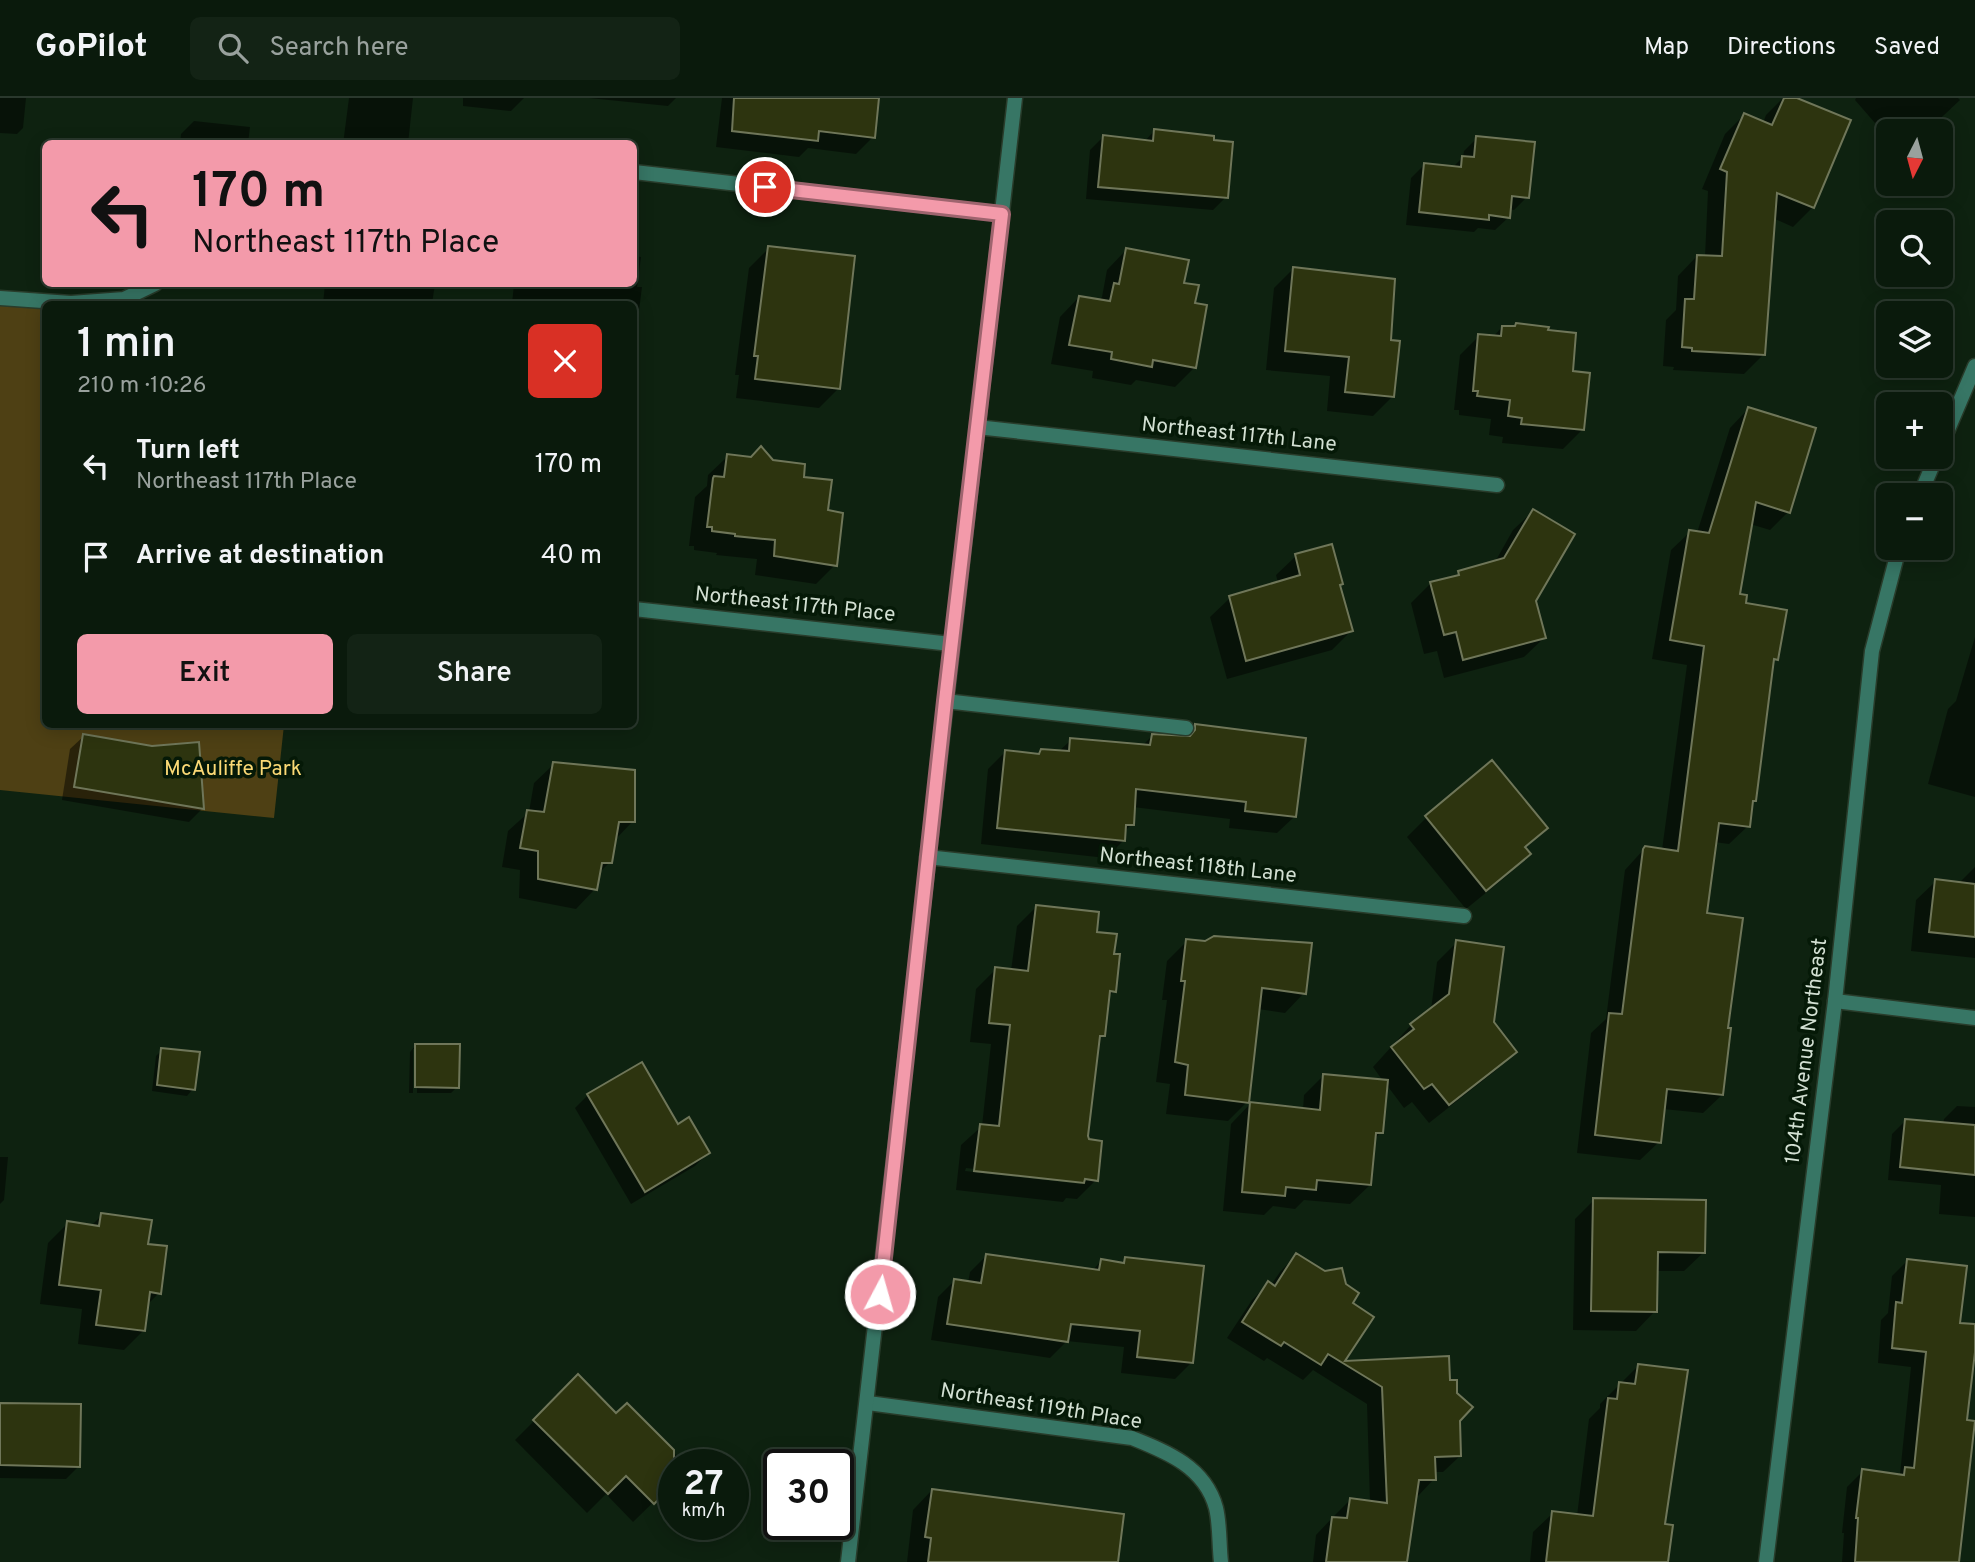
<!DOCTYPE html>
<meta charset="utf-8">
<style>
body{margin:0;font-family:Overpass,sans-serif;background:#132315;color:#f1f3f6;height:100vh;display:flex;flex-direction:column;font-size:26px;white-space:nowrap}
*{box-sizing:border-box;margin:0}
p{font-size:23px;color:#99a19d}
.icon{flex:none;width:38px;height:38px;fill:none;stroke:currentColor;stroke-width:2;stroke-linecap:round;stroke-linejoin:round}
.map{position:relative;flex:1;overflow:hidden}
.panel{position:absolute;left:42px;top:203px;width:595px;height:427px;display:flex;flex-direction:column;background:#0a1a0c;border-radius:10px;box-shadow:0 4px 18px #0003,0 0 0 2px #2a382d}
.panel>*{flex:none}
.guide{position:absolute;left:42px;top:42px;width:595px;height:147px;border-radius:10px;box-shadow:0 4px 18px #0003,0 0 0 2px #2a382d;background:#f39aaa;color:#111;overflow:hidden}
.needle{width:46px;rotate:186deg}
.controls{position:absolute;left:1876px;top:21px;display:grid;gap:14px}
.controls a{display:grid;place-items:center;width:77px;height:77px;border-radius:10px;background:#0a1a0c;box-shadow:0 4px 18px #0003,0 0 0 2px #2a382d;font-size:35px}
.speed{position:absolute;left:658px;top:1351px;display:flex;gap:14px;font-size:35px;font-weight:700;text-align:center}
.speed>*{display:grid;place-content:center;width:91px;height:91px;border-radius:50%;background:#0a1a0c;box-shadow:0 4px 18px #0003,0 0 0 2px #2a382d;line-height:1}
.speed small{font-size:18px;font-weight:400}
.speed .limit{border:4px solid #111;border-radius:10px;background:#fff;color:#111}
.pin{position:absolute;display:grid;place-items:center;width:60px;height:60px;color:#fff;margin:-30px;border:4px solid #fff;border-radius:50%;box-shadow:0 2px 7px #0007}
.me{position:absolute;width:77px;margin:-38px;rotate:6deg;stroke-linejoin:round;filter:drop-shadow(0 0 5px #0008)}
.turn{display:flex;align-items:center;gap:24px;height:147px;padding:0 35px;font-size:32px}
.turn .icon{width:91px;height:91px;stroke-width:2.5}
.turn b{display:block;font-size:49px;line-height:60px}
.round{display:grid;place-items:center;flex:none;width:74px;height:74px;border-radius:10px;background:#132315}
.headline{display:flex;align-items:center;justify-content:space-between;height:119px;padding:0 35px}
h1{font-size:42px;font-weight:600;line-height:52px}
.primary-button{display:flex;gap:14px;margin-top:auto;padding:14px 35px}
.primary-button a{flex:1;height:80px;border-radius:10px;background:#f39aaa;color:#111;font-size:28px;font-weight:600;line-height:80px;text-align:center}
.primary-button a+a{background:#132315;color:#f1f3f6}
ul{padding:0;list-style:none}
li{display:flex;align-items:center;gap:21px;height:91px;padding:0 35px}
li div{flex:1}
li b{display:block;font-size:26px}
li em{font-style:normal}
header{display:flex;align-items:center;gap:42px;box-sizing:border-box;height:98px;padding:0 35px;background:#0a1a0c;border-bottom:2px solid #2a382d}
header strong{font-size:33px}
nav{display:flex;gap:38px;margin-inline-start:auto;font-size:24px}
.search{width:490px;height:63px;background:#132315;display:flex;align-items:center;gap:18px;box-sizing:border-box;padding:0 24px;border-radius:10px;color:#99a19d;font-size:26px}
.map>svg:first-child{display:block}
.green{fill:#4e4014}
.shadow{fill:#0007;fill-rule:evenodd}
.building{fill:#2d340f;stroke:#6f7659;stroke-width:2}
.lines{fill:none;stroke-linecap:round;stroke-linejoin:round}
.lane-casing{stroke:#293c2b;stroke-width:17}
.street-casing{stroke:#293c2b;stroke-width:17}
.lane{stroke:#377665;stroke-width:14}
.street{stroke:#377665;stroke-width:14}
.route-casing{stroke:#9e646e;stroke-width:18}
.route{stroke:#f39aaa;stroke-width:12}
.labels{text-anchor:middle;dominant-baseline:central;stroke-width:7;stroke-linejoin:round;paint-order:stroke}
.street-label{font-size:21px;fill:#d2dfd2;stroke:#051907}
.park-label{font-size:21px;fill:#fbd975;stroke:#051907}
</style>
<header>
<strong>GoPilot</strong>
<div class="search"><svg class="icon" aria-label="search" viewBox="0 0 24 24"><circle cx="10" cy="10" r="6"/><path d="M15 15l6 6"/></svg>Search here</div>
<nav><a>Map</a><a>Directions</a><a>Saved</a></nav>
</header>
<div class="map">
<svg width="1975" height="1464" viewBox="0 0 1975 1464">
<rect width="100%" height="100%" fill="#0e2210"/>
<!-- green -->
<path class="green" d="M0,207L45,211L46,626L284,627L274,720L0,692Z"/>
<!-- shadow -->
<g class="shadow">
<path d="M0,0H26L23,30L17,36L0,35Z"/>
<path d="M349,0H413L408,46H343Z"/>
<path d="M463,0H524L511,13L463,8Z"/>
<path d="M589,0H676L668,8Z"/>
<path d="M722,0H877L873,39L856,56L808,50L799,59L716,49Z"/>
<path d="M1783,0H1792L1813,109L1793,129L1773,120L1763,257L1744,276L1673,272L1674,269L1663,268L1666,222L1676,212L1678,178L1697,158L1705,159L1708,93L1702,91L1725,36L1744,17L1763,25L1766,17Z"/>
<path d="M1856,0H1958L1960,2L1927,33H1888V40L1855,2Z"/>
<path d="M194,23L250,29L248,46H180L181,36Z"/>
<path d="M1154,33L1212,43L1226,99L1213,112L1086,101L1090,52L1103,39L1144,44Z"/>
<path d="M1477,40L1527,99L1514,112L1509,111V119L1495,132L1478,130L1474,134L1406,127L1411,80L1424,67L1452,70L1463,59L1464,53Z"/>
<path d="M769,150L839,290L819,310L736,300L739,277H735L749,170Z"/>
<path d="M1126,152L1182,186L1193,206L1195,269L1175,289L1136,282L1131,287L1092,280L1093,273L1051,266L1060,219L1079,199L1098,203L1102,199L1107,172Z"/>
<path d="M634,158L641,159L637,189H642L634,252V206H512L514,186H634Z"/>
<path d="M1294,170L1390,244L1393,298L1373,318L1327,313L1330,278L1266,272L1274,190Z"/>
<path d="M325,186H435L432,206H323Z"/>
<path d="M1502,229L1514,230L1571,274L1583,331L1563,351L1502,345L1503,339L1489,337L1491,321L1459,317V312H1454L1460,257L1479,238L1493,239Z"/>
<path d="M1748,311L1788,414L1770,432L1750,426L1738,497L1776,561L1772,565L1755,702L1751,706L1748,728L1729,746L1714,744L1705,816L1726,931L1722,997L1703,1015L1663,1011L1659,1044L1640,1062L1577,1055L1591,935L1606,921L1625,772L1645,750L1662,752L1687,567L1652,561L1671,452L1690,434L1697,435L1730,330Z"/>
<path d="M728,358L772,363L802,381L835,467L816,486L755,477L757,461L716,457L717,455L694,452V448H689L695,399L707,388L708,377Z"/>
<path d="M1533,413L1534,503L1544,540L1524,559L1444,580L1437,553L1424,556L1411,505L1431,485L1495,464L1513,432Z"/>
<path d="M1296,458L1339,488L1351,533L1332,552L1227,581L1210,519L1230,500L1278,485L1276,477Z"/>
<path d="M1975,539V699L1928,686L1948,611L1956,603Z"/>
<path d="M1195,628L1294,719L1277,735L1229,730L1230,721L1133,709L1132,726L1123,735V743L1106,760L981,746L988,671L1005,654L1037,658L1041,653L1058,654L1071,642L1142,648L1152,638L1183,640Z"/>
<path d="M84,638L202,711L189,724L62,702L70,651Z"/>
<path d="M1492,665L1546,730L1524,751L1529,756L1509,776L1466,811L1407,739L1426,720Z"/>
<path d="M554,666L633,723L614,743L610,764L598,776L595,791L576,811L519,800L520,772L502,769L508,733L529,714L534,685Z"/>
<path d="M1975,769V860L1911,853L1916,802L1936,783L1960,784Z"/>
<path d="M1036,809L1095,835L1112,857L1114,893L1108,899L1103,937L1098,943L1087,1043L1096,1082L1077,1101L1066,1100L1063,1104L956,1092L961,1047L982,1028L991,946L970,944L976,891L996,871L1011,873L1017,828ZM966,1070L1081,1083V1086L965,1073Z"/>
<path d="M1187,843L1304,895L1285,915L1258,911L1247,1004L1228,1023L1166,1016L1170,986L1156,984L1167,902H1162L1167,863Z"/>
<path d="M1457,844L1492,924L1515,954L1495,973L1429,1025L1412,1004L1404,1010L1386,986L1381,1034L1374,1042L1370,1087L1350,1106L1304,1102L1295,1111L1273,1108L1264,1117L1223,1113L1231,1026L1250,1006L1303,1012L1304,997L1324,977L1383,983L1373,969L1411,927L1431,912L1437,864Z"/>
<path d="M416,947L457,989L451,995H417V951H413V995H409L410,954Z"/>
<path d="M162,952L193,991L187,998L152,993L156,958Z"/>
<path d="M588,997L708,1055L695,1068L631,1106L575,1010Z"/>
<path d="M1957,1008L1975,1009V1119L1939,1116L1941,1087L1888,1082L1892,1036L1905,1023L1943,1026L1944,1021Z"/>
<path d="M0,1059H8L4,1102L0,1106Z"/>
<path d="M1594,1102L1704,1154L1684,1173H1656L1655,1213L1636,1233L1573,1232L1575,1121Z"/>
<path d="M102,1117L146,1148L159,1195L147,1207L144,1232L124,1252L78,1246L82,1211L40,1206L48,1145L68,1125L91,1128Z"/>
<path d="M1296,1157L1350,1205L1372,1219L1342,1265L1447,1260L1448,1284L1458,1322L1460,1358L1443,1374H1434V1381L1418,1398H1415L1405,1464H1313L1316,1437L1334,1418L1350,1402L1370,1404L1367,1306L1313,1272L1303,1282L1267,1260L1264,1263L1227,1240L1252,1202L1268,1186L1271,1187L1280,1174Z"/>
<path d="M986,1158L1092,1173L1101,1163L1120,1166L1125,1161L1192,1264L1175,1281L1121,1275L1124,1249L1067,1243L1050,1260L931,1242L938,1199L954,1183L968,1185L970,1174Z"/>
<path d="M1908,1162L1958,1226L1975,1228L1965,1324L1932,1464H1842L1844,1435H1842L1847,1389L1863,1373L1900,1376L1911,1269L1878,1265L1881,1222L1888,1215L1892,1178Z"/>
<path d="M1638,1268L1667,1464H1530L1533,1434L1553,1415L1577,1418L1589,1321L1600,1310V1306Z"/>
<path d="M578,1279L616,1318L627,1307L686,1367H674V1384L633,1424L606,1396L587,1415L515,1342Z"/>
<path d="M0,1306L79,1368L66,1381L0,1380Z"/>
<path d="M932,1392L1116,1464H907L913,1412Z"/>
</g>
<!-- building -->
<g class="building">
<path d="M734,0H879L875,40L819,33L818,43L732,33Z"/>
<path d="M1784,0H1797L1851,22L1814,110L1777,95L1765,257L1692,253V250L1682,249L1685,201H1694L1697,157L1722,158L1727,74L1720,71L1744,15L1772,27Z"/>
<path d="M1154,31L1214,38V42L1233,44L1228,100L1098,89L1103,37L1153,43Z"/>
<path d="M1476,38L1535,44L1529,100L1512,98L1510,120L1489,117V122L1419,114L1424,65L1461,69L1462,58L1474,59Z"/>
<path d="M768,148L855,158L840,291L755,281L758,258H754Z"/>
<path d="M1126,150L1189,162L1184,185L1199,187L1195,205L1207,207L1196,270L1153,262L1152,269L1111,261L1112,254L1069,247L1079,198L1110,203L1114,185L1119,186Z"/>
<path d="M1293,169L1395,181L1391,242L1400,243L1394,299L1345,294L1349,259L1285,253Z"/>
<path d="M1516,225L1549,229L1548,232L1576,235L1573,273L1590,275L1584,332L1521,326L1522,320L1508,318L1510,302L1477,298L1478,293H1473L1478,236L1501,238L1502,228H1515Z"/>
<path d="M1748,309L1816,330L1790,415L1756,404L1740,496L1747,497L1746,505L1787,512L1778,562L1774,561L1756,703H1753L1750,729L1719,725L1707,815L1743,820L1728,930H1731L1723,997L1667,991L1661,1045L1595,1037L1609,915L1622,916L1643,751L1645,748L1678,753L1704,548L1670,542L1689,432L1709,435Z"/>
<path d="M761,348L773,362L805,366L804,379L832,382L828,412L843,415L837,468L774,458L775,442L735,438V436L712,433V429H707L713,380L714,378L724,379L727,356L751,359Z"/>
<path d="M1533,411L1575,436L1536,503L1546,540L1463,562L1456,534L1444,537L1430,484L1459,477L1458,473L1504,460Z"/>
<path d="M1332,446L1343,486L1340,487L1353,533L1246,563L1229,498L1300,477L1295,456Z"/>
<path d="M1195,626L1306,640L1296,719L1245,713L1246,704L1136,691L1134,727H1126L1125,743L997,730L1005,652L1039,656L1041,651L1069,653L1070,640L1150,647L1152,636L1190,638L1195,632Z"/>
<path d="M83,636L152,648L199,644L204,711L74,689Z"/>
<path d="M1492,662L1548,730L1525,749L1531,756L1486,793L1425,718Z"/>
<path d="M553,664L635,672V724H619L612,765H602L597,792L538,781V753L520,750L527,712L544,714Z"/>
<path d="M1935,781L1975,786V839L1929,834Z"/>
<path d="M1036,807L1099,814L1097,834L1117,836L1114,856H1120L1116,894L1110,893L1105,938H1100L1088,1038L1089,1041L1102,1043L1098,1083L1085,1081L1084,1085L974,1073L980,1026L999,1028L1010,927L989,925L995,869L1028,873Z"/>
<path d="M1214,838L1312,845L1306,896L1262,890L1249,1005L1185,997L1188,967L1175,964L1185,883H1181L1186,841L1205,843Z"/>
<path d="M1456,842L1504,849L1494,924L1517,954L1449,1007L1432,986L1424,991L1391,949L1414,931L1410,926L1449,896Z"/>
<path d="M415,946H460L459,990L415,989Z"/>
<path d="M161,950L200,954L195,992L157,987Z"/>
<path d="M642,964L678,1026L689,1019L710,1055L645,1094L587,996Z"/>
<path d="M1323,976L1388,982L1383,1035H1376L1371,1087L1317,1082L1316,1092L1286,1089L1285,1098L1242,1094L1250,1004L1320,1012Z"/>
<path d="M1905,1021L1975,1027V1077L1900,1069Z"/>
<path d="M1593,1100L1706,1102L1705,1155L1658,1154L1657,1214L1591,1213Z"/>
<path d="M101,1115L152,1122L148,1146L167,1148L161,1196L150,1194L145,1233L96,1227L101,1192L59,1187L67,1123L99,1128Z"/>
<path d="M1296,1155L1325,1173L1342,1170L1346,1186L1359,1195L1353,1205L1374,1219L1345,1263L1449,1258L1450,1282H1457V1295L1473,1309L1460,1323L1461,1358L1435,1359L1436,1382H1419L1407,1464H1326L1332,1419L1347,1420L1350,1400L1387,1405L1382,1289L1328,1256L1321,1267L1284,1244L1281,1248L1242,1224L1268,1183L1275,1188Z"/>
<path d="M986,1156L1099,1172L1101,1161L1124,1165L1125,1159L1204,1168L1193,1265L1137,1259L1140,1233L1071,1226L1068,1244L947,1226L954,1181L981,1185Z"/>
<path d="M1907,1161L1967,1168L1960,1225L1975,1226V1254L1967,1322L1975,1323L1959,1464H1855L1858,1420H1856L1862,1371L1904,1377L1905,1369L1914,1370L1926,1254L1892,1250L1896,1204L1902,1205Z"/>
<path d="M1638,1266L1688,1272L1665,1426L1673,1427L1668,1464H1546L1552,1413L1593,1418L1608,1300L1617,1301L1619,1284L1635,1286Z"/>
<path d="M578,1276L616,1315L627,1305L674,1352V1386L654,1406L626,1378L608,1396L533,1322Z"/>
<path d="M0,1305L81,1306L80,1369L0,1367Z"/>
<path d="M932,1391L1124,1416L1118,1464H928L931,1440L925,1439Z"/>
</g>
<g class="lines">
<!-- lane casing -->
<g class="lane-casing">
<g id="lane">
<path d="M0,200L71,205L124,201L155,186"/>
<path d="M977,329L1497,387"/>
<path d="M945,603L1186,630"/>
<path d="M927,759L1464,818"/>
</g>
</g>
<!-- street casing -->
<g class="street-casing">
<g id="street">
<path d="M634,74L1002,116"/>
<path d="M1941,348L1975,268"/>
<path d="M1920,397L1936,359"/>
<path d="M634,511L951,546"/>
<path d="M1835,903L1975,920"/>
<path d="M868,1305L1132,1340C1167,1354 1205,1369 1216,1410C1220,1426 1219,1447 1221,1464"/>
<path d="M848,1464L1015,0"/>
<path d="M1766,1464L1835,903L1872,553L1899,450"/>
</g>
</g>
<!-- lane -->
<use href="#lane" class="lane"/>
<!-- street -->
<use href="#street" class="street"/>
</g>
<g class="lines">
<!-- route casing -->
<g class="route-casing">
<path id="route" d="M765,89L1002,116L945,603L880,1196"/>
</g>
<!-- route -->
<use href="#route" class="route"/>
</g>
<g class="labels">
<!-- street labels -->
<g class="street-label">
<text transform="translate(1239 337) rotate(6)">Northeast 117th Lane</text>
<text transform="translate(795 507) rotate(6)">Northeast 117th Place</text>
<text transform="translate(1198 768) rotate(6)">Northeast 118th Lane</text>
<text transform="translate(1807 953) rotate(-83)">104th Avenue Northeast</text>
<text transform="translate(1041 1309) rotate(9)">Northeast 119th Place</text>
</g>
<!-- park labels -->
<g class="park-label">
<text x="233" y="671">McAuliffe Park</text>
</g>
</g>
</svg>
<div class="controls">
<a><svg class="needle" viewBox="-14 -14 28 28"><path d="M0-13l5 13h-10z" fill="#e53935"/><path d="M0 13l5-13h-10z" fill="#99a19d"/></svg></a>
<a><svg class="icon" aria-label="search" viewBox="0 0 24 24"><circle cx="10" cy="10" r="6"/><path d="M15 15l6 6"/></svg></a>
<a><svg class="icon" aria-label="layers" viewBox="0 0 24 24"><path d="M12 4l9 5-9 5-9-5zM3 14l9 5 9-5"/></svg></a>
<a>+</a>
<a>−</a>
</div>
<div class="speed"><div>27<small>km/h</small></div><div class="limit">30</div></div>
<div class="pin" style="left:765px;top:89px;background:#d93025"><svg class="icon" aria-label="arrive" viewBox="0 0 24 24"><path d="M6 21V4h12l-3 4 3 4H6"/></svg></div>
<svg class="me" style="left:880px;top:1196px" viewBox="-20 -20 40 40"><circle r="17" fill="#f39aaa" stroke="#fff" stroke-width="3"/><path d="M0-11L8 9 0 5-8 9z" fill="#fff"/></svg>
<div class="guide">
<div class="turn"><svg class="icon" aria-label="left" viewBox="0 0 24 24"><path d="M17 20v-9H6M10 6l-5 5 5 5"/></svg><div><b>170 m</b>Northeast 117th Place</div></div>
</div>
<section class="panel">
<div class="headline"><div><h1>1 min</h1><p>210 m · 10:26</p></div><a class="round" style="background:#d93025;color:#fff"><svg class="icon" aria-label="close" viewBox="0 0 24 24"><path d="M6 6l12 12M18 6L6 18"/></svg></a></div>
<ul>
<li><svg class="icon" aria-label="left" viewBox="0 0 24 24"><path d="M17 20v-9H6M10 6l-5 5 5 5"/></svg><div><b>Turn left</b><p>Northeast 117th Place</p></div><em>170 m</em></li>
<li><svg class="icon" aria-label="arrive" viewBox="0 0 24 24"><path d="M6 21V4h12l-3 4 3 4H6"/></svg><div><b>Arrive at destination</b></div><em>40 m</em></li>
</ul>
<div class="primary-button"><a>Exit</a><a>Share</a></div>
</section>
</div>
